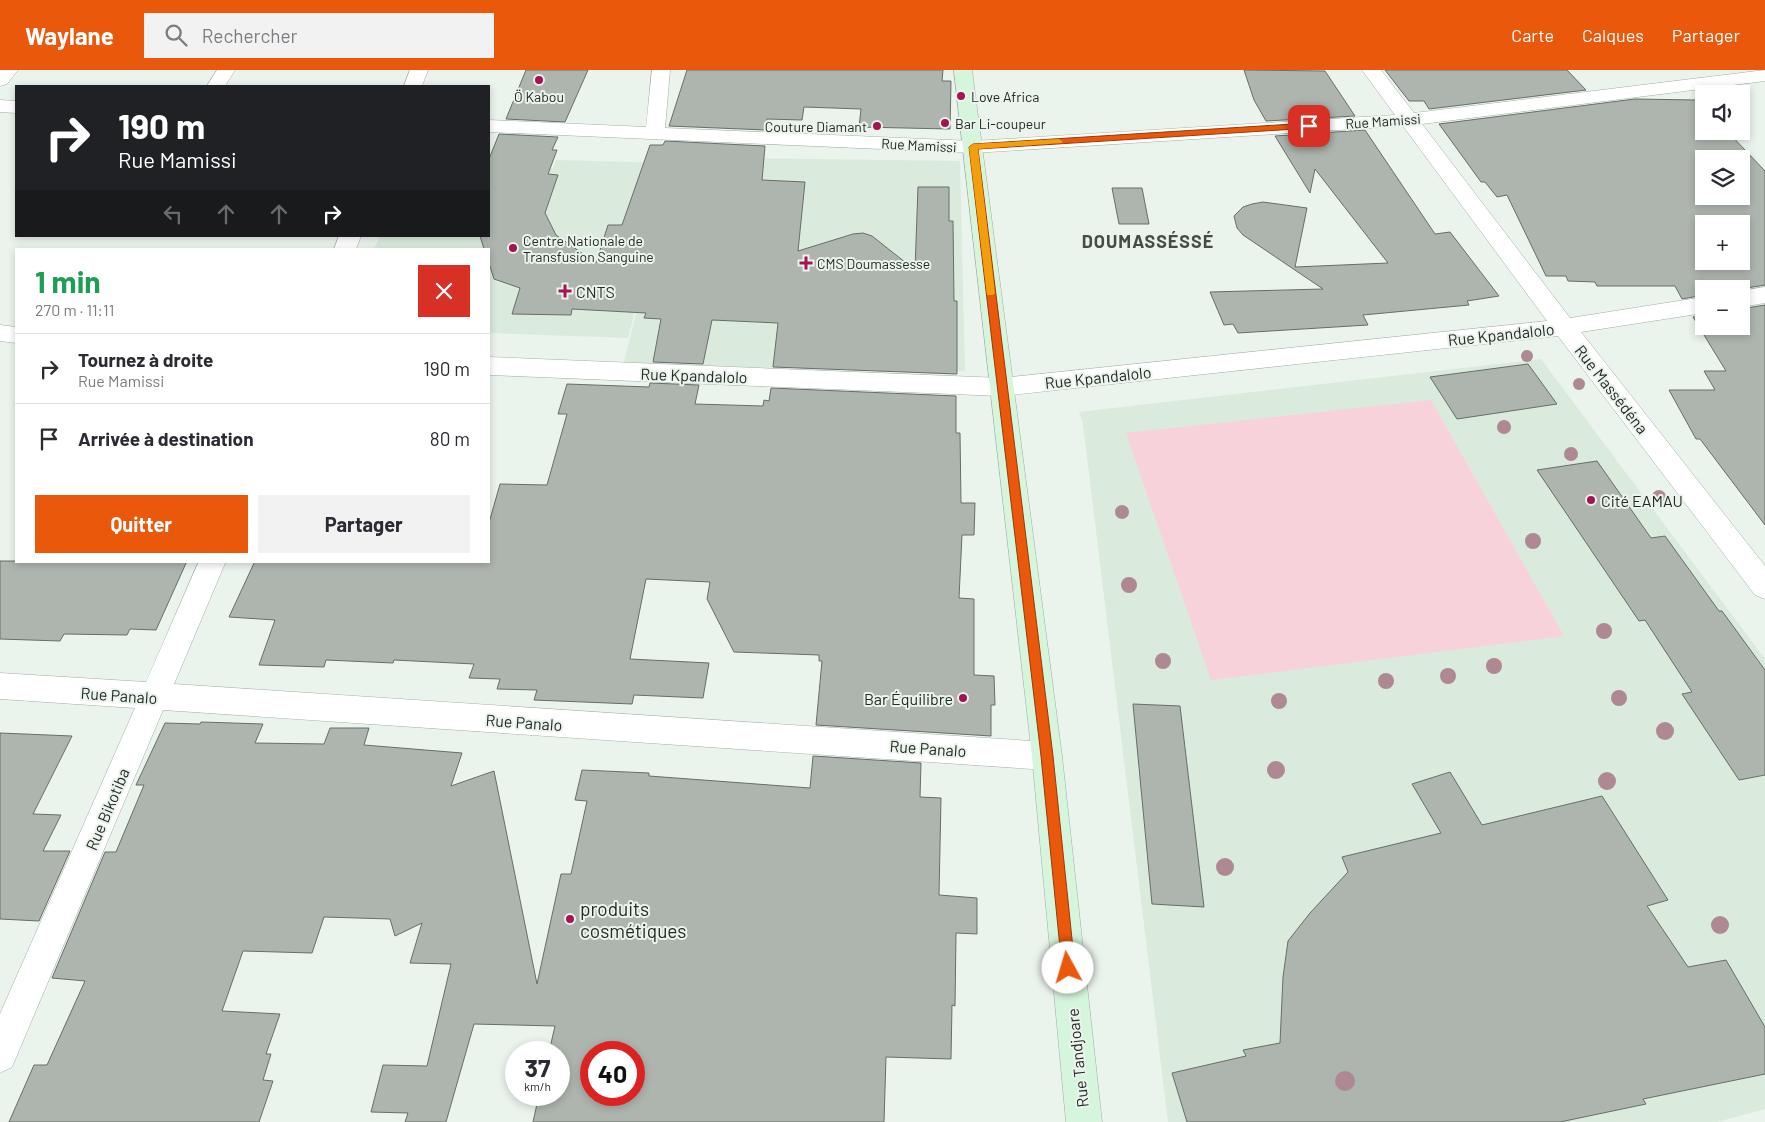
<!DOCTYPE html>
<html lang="fr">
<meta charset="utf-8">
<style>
body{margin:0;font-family:Barlow,sans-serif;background:#f2f2f3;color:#2b2b33;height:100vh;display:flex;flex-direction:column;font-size:19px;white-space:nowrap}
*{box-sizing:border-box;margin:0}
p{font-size:16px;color:#7c7c81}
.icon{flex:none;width:28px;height:28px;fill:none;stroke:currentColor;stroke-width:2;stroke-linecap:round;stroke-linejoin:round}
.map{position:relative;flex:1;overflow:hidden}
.sheet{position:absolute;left:15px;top:178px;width:475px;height:315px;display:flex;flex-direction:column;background:#fff;border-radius:0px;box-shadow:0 2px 8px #0003}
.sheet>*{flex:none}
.hud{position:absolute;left:15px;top:15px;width:475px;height:152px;border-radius:0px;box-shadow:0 2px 8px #0003;background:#202124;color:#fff;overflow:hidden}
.buttons{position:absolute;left:1695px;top:15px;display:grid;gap:10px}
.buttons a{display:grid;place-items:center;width:55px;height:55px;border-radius:0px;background:#fff;box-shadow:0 2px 8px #0003;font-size:25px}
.speed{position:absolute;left:505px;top:971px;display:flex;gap:10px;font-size:25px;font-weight:700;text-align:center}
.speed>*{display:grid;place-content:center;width:65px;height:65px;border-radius:50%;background:#fff;box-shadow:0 2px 8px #0003;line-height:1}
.speed small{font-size:12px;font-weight:400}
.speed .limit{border:8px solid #d22;background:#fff;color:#111}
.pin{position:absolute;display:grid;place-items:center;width:42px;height:42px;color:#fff;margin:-21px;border-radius:10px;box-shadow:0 2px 8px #0006}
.me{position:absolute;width:55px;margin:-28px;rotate:354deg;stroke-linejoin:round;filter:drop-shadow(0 0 4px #0008)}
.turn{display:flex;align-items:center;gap:18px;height:105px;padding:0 20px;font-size:22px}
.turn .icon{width:65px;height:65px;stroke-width:2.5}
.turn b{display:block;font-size:35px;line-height:42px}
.lanes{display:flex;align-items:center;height:48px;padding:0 20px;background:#0003;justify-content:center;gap:25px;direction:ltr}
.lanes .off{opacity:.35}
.round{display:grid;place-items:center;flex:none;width:52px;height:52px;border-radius:0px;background:#f2f2f3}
.summary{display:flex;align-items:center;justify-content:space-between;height:85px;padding:0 20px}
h1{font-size:30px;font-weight:700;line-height:38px;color:#1e9e55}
.button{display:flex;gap:10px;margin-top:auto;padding:10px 20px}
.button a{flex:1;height:58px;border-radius:0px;background:#ea580c;color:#fff;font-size:20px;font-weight:700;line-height:58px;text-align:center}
.button a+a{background:#f2f2f3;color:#2b2b33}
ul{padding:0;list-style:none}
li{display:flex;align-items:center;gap:15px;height:70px;padding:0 20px;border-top:1px solid #e1e1e2}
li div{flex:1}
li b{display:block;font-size:19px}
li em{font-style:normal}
header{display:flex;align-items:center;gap:30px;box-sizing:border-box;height:70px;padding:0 25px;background:#ea580c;color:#fff}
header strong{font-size:24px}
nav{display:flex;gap:28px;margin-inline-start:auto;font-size:18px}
.search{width:350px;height:45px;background:#f2f2f3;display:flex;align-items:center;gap:12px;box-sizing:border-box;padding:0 18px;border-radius:0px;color:#7c7c81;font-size:19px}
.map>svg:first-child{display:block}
.built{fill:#daeadd}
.green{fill:#f8d2db}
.building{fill:#adb5ae;stroke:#666e68;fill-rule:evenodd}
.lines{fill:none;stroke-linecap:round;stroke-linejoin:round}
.street-casing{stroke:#a3aca4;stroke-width:1}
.secondary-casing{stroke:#a3aca4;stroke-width:1}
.street{fill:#fff;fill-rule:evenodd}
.secondary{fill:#d6f5dd;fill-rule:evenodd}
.tree{fill:#ae8993}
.route{fill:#ea580c;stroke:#983908}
.slow{fill:#f59e0b}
.poi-dot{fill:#a51352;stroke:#ebf4ec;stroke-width:2}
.labels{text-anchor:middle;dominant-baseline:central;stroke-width:4;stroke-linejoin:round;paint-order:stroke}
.far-poi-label{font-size:14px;fill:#262926;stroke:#ebf4ec;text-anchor:start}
.far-street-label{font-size:14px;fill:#262926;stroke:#ebf4ec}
.poi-label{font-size:16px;fill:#262926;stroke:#ebf4ec;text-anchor:start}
.street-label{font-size:16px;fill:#262926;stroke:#ebf4ec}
.far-district-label{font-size:18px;font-weight:bold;letter-spacing:1px;fill:#454c46;stroke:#ebf4ec}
.near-poi-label{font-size:19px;fill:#262926;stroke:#ebf4ec;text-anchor:start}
</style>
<header>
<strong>Waylane</strong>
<div class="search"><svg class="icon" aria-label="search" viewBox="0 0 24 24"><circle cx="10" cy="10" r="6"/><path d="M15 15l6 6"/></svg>Rechercher</div>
<nav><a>Carte</a><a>Calques</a><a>Partager</a></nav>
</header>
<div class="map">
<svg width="1765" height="1052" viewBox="0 0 1765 1052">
<rect width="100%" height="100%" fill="#ebf4ec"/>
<!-- built -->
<g class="built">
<path d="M676,87L960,91L965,301L623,295Z"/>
<path d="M556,90L673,93L628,268L489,263V179H374L380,166H489V96L553,98Z"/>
<path d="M1541,289L1765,589V1039L1717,1052H1168L1083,354L1079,342Z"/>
</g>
<!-- green -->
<path class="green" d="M1431,330L1564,566L1211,610L1126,363Z"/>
<!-- building -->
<g class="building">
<path d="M526,0H588L565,52L506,49Z"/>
<path d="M687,0H943L942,11H951L950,59L859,57L861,39L804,37L802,50L767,49L766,60L669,56Z"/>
<path d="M1244,0L1325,1L1355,46L1266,51L1254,30Z"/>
<path d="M1385,0H1567L1586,20L1429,39L1424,31H1409Z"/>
<path d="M1635,29L1695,30L1704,44V61H1727L1765,101V215L1741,219H1704V225L1682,229L1675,216H1597L1595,212L1568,211L1566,206H1546L1507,125L1497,127L1485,112H1481L1439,54ZM1704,89H1741V126H1704ZM1704,154H1741V191H1704Z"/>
<path d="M1365,60L1435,164L1450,162L1499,226L1467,231L1469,235L1363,245L1368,255L1238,263L1233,254L1224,255L1210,222L1323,219L1243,165L1237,158L1234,146L1243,137L1252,134L1263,132L1307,138L1295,197L1388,193L1315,99L1310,123L1275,66Z"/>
<path d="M499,64L558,67L552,80H557L548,104L558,105L545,143L556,165L596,193L608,155H622L650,75H663L665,71L765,76L762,110L805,112L798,181L853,164L863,163L872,166L915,200L918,117H949V151H953L954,231H957V304L773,297L778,253L712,250L703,294L653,292L661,249L644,248L646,243L572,239L571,245L512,244L520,218L494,209L489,193V179H484L480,166H489V89Z"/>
<path d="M1112,118H1142L1149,154H1119Z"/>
<path d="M1765,235V455L1700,369H1696L1669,320H1715L1704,301H1726L1693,247L1704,245V256H1741V239Z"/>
<path d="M1528,294L1557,334L1457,349L1430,307Z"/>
<path d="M650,313L699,315L695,334L763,336L764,330L769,331L771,318L956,326V363H960L961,433H975L974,465H962L959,528L974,529V605L994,606L995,635H991V666L816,655L822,591H819V585L734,582L707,529L710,512L646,509L630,589L709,593L703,628L634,625L632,634L534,630L537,620L497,619L500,609L469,608L474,594L394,590L393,593L326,590L324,597L259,595L275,550L229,547L255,491H489V453L500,414L547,415L567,344H558L567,314L649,317Z"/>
<path d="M1597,391L1651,468L1665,466L1719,541H1722L1765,600V705L1739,710L1682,624L1692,622L1645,550L1639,551L1537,400Z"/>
<path d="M0,491H187L156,560L130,559L127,565L64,564L60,571L0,569Z"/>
<path d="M1133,634L1180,636L1204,837L1152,834Z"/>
<path d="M201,652L263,654L255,673L324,674L330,658H369L364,675L462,683L451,716L494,701L537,914L561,804H571L587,731L575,730L582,700L649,703V706L810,718L813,686L921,693L920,727L941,728L939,825L977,828V864L956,863L955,936L952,935L951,989L886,987L884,1052H533L539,1025H559V982H549L555,956L474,954L446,1052H405L408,1043L371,1042L383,995L427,996L451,894L410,893L422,853L395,866L390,849L324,847L312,883L243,881L222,941L280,944L266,984H271L263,1010L273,1011L259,1052H9L34,995H47L85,911L52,908L105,782H116L144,715H136L165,653L200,654ZM591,982H634V1025H591Z"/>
<path d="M0,663L72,666L33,744L61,745L43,781H70L39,851L0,849Z"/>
<path d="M1450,702L1482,755L1602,726L1668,830L1647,836L1688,897L1726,890L1765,957V1004L1643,1029L1646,1034L1560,1052H1187L1172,1003L1246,986L1243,980L1280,973L1283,907L1288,871L1310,843L1348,802L1342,787L1441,763L1412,714Z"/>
</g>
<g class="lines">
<!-- street casing -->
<g class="street-casing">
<g id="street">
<path d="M0,0H18L7,14L0,16Z"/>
<path d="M217,0H235L225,16H207Z"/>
<path d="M410,0H428L422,16H404Z"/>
<path d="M652,0H670L665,58L973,71L1395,45L1362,0H1381L1414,43L1765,0V11L1422,54L1570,248L1704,227V243L1581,262L1765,496V529L1755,525L1558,266L1001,326L489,305V287L1001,308L1547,251L1403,56L973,83L489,62V50L646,57Z"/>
<path d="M0,30L16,31V43L0,42Z"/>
<path d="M339,166H361L356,179H334Z"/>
<path d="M1765,217V233L1741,237V221Z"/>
<path d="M0,255L16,257V273L0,271Z"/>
<path d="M199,491H226L174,614L1047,672L1058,676L1062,686L1058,696L1047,700L163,640L12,997L0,1003V944L135,638L0,629V603L146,612Z"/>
</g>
</g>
<!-- secondary casing -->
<g class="secondary-casing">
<path id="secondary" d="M954,0H972L1062,686L1102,1052H1066L1032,686Z"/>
</g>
<!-- street -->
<use href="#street" class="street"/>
<!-- secondary -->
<use href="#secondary" class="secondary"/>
</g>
<!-- trees -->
<g class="tree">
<circle cx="1527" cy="286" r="6"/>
<circle cx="1579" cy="314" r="6"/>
<circle cx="1504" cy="357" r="7"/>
<circle cx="1571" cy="384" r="7"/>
<circle cx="1659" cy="427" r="7"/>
<circle cx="1122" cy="442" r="7"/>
<circle cx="1533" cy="471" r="8"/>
<circle cx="1129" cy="515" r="8"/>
<circle cx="1604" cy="561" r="8"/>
<circle cx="1163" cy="591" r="8"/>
<circle cx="1494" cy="596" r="8"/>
<circle cx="1448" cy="606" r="8"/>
<circle cx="1386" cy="611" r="8"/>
<circle cx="1619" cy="628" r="8"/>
<circle cx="1279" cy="631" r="8"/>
<circle cx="1665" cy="661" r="9"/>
<circle cx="1276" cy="700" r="9"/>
<circle cx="1607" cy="711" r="9"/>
<circle cx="1225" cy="797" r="9"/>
<circle cx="1720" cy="855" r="9"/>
<circle cx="1345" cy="1011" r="10"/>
</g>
<!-- route -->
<path class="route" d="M1309,53L1312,54V58L978,79L1053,686L1075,898L1073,903L1068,905L1064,903L1062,898L1041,686L969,77L973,74Z"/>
<!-- slow -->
<path class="slow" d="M1059,69L1063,72L1061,73L978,79L995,223L993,225H987L969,77L973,74Z"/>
<!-- markers -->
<g class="poi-dot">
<circle cx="539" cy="10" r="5"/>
<circle cx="961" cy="26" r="5"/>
<circle cx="945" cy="53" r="5"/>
<circle cx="877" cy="56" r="5"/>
<circle cx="513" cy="178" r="5"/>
<path d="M803.5 185.5h5v5h5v5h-5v5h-5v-5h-5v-5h5z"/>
<path d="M562.5 213.5h5v5h5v5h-5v5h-5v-5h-5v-5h5z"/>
<circle cx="1591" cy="430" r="5"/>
<circle cx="963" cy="628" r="5"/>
<circle cx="570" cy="849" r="5"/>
</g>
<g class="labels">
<!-- far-poi labels -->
<g class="far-poi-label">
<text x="539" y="26" text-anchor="middle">Ö Kabou</text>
<text x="971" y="26">Love Africa</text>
<text x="955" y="53">Bar Li-coupeur</text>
<text x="867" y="56" text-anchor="end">Couture Diamant</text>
<text x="523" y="170">Centre Nationale de<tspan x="523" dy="16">Transfusion Sanguine</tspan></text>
<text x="817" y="193">CMS Doumassesse</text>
</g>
<!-- far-street labels -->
<g class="far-street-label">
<text transform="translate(1383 51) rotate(-4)">Rue Mamissi</text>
<text transform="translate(919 75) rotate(3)">Rue Mamissi</text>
</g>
<!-- poi labels -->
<g class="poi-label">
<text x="576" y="221">CNTS</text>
<text x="1601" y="430">Cité EAMAU</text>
<text x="953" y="628" text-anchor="end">Bar Équilibre</text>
</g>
<!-- street labels -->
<g class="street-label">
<text transform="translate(1501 264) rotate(-6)">Rue Kpandalolo</text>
<text transform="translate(694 305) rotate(2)">Rue Kpandalolo</text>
<text transform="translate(1098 307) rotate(-6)">Rue Kpandalolo</text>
<text transform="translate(1612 319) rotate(52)">Rue Massédéna</text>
<text transform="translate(119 625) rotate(4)">Rue Panalo</text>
<text transform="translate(524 652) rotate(4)">Rue Panalo</text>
<text transform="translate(928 678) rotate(4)">Rue Panalo</text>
<text transform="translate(107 739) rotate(-67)">Rue Bikotiba</text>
<text transform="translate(1077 988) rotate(-96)">Rue Tandjoare</text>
</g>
<!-- far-district labels -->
<g class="far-district-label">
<text x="1148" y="171">DOUMASSÉSSÉ</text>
</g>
<!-- near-poi labels -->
<g class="near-poi-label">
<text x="580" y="838">produits<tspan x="580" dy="22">cosmétiques</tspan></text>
</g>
</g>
</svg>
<div class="buttons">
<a><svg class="icon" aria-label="sound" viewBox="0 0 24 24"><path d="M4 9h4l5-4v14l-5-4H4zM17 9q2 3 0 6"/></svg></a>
<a><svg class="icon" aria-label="layers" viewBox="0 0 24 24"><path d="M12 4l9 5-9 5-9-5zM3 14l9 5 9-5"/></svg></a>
<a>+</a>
<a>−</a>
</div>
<div class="speed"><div>37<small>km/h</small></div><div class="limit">40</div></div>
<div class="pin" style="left:1309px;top:56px;background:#d93025"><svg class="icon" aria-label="arrive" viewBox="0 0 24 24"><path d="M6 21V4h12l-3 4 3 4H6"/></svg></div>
<svg class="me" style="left:1068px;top:898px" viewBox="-20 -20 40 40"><circle r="19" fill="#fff"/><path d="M0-13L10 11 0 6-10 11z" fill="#ea580c"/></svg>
<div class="hud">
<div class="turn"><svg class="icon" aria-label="right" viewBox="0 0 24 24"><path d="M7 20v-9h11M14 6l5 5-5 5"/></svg><div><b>190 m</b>Rue Mamissi</div></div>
<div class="lanes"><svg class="icon off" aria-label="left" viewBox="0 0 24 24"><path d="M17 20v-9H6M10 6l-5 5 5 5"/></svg><svg class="icon off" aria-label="ahead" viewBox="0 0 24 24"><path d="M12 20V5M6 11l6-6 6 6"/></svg><svg class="icon off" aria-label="ahead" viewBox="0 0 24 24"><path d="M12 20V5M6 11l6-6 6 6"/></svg><svg class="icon" aria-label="right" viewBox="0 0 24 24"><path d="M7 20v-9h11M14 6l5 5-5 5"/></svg></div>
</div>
<section class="sheet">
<div class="summary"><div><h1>1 min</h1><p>270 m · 11:11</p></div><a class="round" style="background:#d93025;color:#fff"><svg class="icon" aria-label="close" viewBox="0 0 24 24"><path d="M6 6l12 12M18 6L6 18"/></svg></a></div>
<ul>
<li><svg class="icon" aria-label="right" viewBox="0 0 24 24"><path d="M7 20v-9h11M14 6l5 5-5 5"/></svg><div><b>Tournez à droite</b><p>Rue Mamissi</p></div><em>190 m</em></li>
<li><svg class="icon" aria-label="arrive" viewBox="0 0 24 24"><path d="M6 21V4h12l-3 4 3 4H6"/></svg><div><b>Arrivée à destination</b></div><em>80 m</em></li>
</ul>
<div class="button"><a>Quitter</a><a>Partager</a></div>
</section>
</div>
